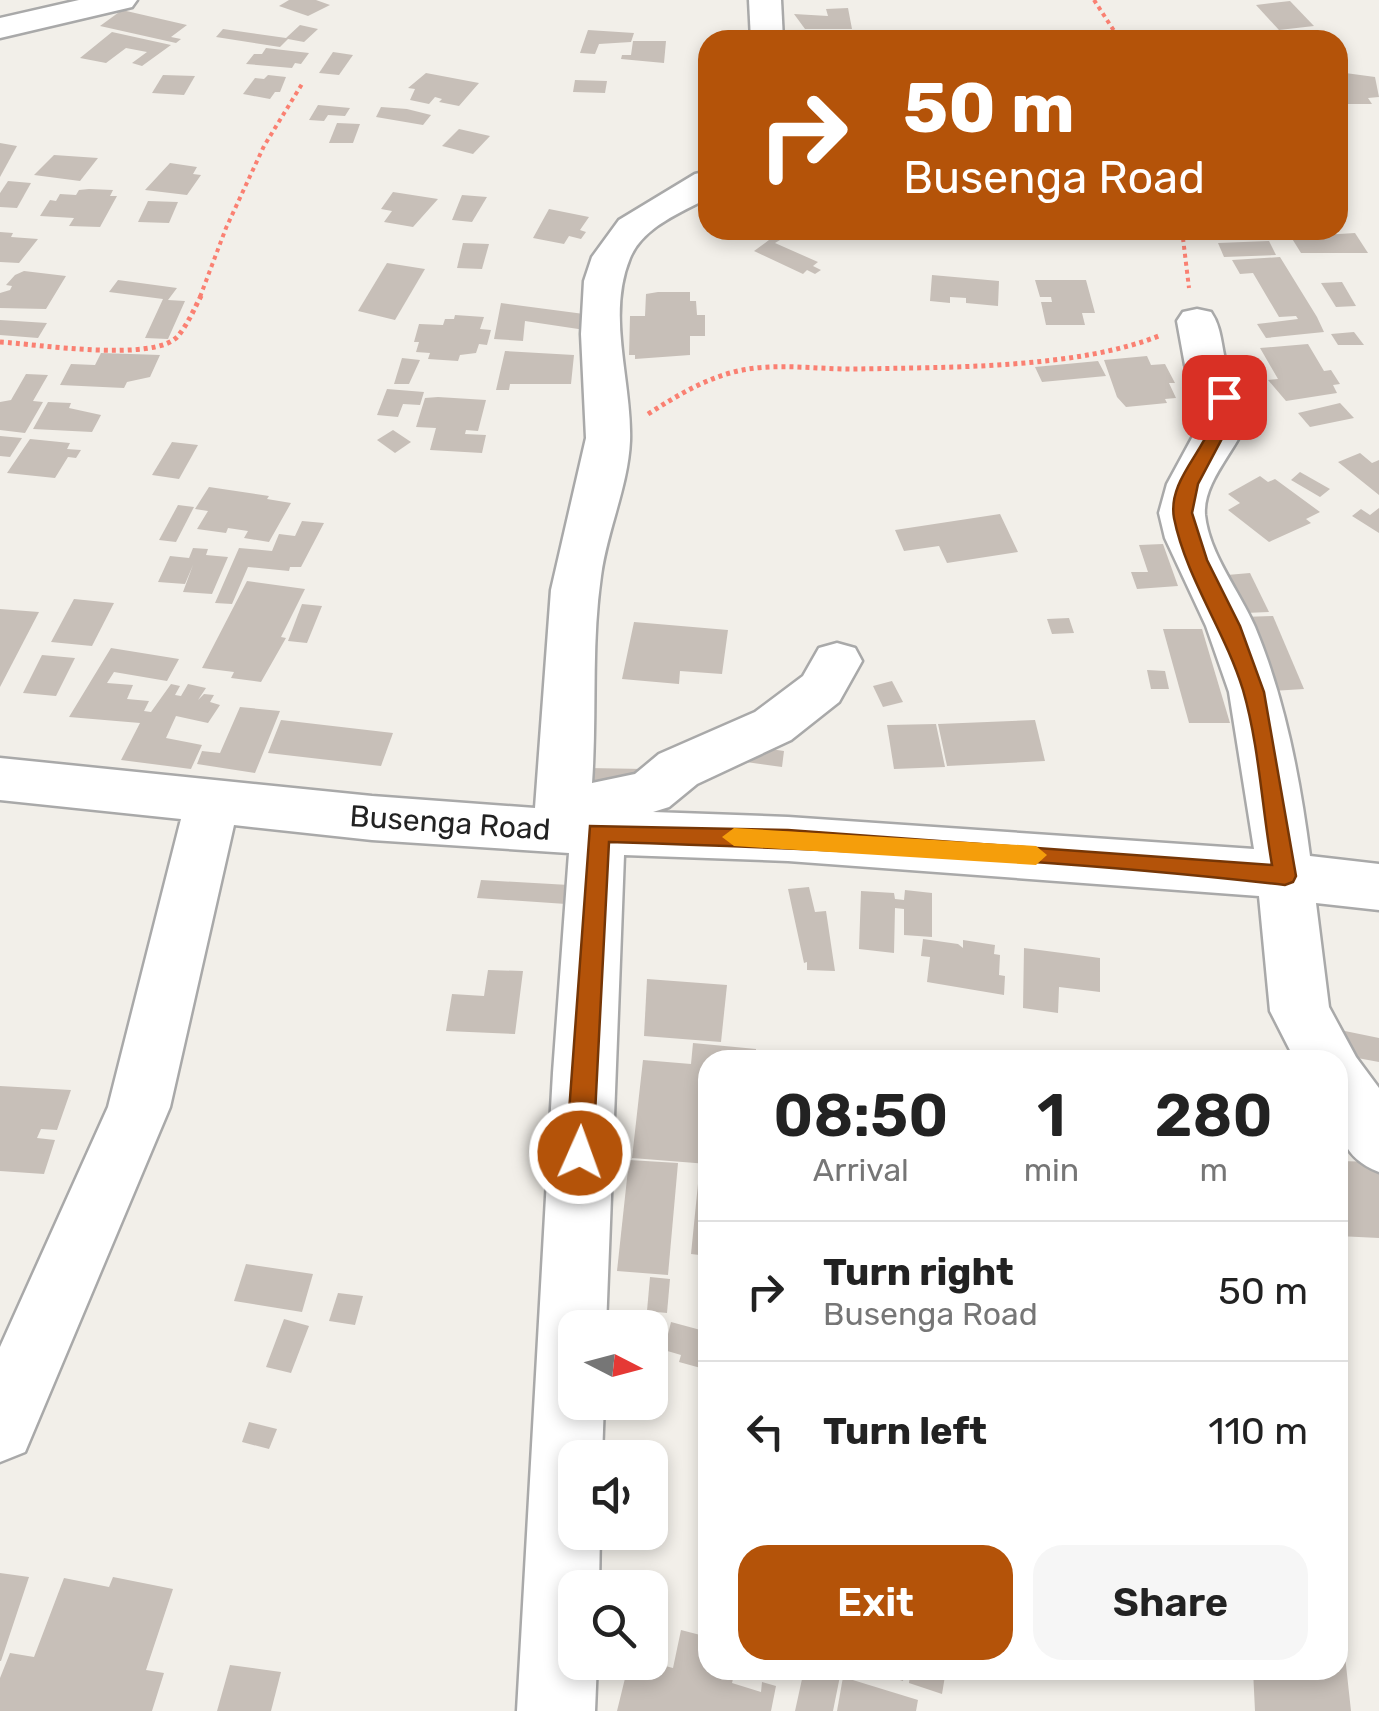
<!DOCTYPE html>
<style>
body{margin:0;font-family:Rubik,sans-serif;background:#f6f6f6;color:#222;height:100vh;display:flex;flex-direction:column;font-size:38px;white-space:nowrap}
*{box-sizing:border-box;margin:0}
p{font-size:32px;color:#767676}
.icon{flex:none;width:55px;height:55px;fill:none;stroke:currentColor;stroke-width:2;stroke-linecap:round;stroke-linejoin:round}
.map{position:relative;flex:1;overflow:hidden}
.details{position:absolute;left:698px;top:1050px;width:650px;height:630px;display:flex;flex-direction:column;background:#fff;border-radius:30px;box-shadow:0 5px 15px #0003}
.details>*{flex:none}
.banner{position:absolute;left:698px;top:30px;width:650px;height:210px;border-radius:30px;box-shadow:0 5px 15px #0003;background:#b45309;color:#fff;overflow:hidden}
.needle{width:65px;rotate:96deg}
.fabs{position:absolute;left:558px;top:1310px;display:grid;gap:20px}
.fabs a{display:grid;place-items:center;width:110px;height:110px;border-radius:20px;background:#fff;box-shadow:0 5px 15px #0003;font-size:50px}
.pin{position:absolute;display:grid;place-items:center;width:85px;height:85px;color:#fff;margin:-42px;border-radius:20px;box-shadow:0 5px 15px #0006}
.me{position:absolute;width:110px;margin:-55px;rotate:2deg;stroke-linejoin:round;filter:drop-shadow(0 0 8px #0008)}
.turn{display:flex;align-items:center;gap:35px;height:210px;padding:0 40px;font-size:45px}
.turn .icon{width:130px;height:130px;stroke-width:2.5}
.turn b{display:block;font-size:70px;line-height:85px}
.eta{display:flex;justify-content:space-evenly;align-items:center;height:170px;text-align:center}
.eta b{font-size:60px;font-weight:600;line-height:70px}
.primary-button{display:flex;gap:20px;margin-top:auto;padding:20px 40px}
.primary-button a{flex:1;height:115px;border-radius:30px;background:#b45309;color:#fff;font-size:40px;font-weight:600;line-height:115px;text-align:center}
.primary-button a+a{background:#f6f6f6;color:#222}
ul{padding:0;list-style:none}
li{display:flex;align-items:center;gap:30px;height:140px;padding:0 40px;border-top:2px solid #e0e0e0}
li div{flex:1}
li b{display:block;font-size:38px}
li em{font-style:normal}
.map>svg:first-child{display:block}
.building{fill:#c7bfb8}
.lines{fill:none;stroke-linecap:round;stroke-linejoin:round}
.minor-casing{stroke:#a9a9a9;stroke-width:5}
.path-far1{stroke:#fa8072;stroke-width:4;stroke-dasharray:4 4;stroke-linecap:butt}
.path{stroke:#fa8072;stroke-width:5;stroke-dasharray:4 4;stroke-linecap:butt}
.minor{fill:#fff;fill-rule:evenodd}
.route{fill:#b45309;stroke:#753606;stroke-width:2.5}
.slow{fill:#f59e0b}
.labels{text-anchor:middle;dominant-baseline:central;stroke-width:8;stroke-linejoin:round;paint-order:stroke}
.street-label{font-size:30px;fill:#222;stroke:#fff}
</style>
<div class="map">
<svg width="1379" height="1711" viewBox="0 0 1379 1711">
<rect width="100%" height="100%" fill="#f2efe9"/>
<!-- building -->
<g class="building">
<path d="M289,0H316L330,5L308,16L279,6Z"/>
<path d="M1290,1L1314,26L1279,30L1256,5Z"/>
<path d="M848,8L852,29H805L794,14L828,16L826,9Z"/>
<path d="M122,10L187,25L171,37L181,39L176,43L100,26Z"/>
<path d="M300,25L318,29L304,42L288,39L280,47L216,37L223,29L286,38Z"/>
<path d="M588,30L634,33L631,42L599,44L595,54L580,53Z"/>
<path d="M112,32L171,45L142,66L132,63L147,52L126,48L106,63L80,58Z"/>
<path d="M633,41H666L664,63L621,59L622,55H631Z"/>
<path d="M266,48L309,53L301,64L295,63L292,68L246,64L254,54H262Z"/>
<path d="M333,52L353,55L339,75L319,73Z"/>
<path d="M1338,72L1375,77L1379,97L1368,98L1372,104H1338Z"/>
<path d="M426,73L479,83L459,106L439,102L442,99L435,97L429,104L410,100L415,89L408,88Z"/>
<path d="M163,75L195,76L184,95L152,93Z"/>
<path d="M268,75L286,77L280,92H275L270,99L243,94L255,78L264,79Z"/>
<path d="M575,80L607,81L605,93L573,92Z"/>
<path d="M318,105L350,108L345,116L328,115L324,121L309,120Z"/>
<path d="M381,107L407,109L431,115L423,125L376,117Z"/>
<path d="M337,123L360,124L353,143H329Z"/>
<path d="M459,129L490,136L473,154L442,146Z"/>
<path d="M0,143L17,146L0,177Z"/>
<path d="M54,155L98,158L80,181L34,175Z"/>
<path d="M170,163L197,167L193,174L201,175L187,195L145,190Z"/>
<path d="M8,181L31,183L17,208L0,207V193Z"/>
<path d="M89,189L113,190L110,196H117L100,227L69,226L74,218L40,216L50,200L56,201L60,194L76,195L79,190Z"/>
<path d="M393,192L438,199L413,227L384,222L392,211L381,209Z"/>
<path d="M462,195L487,197L472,222L452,220Z"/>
<path d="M148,201L178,202L169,223L138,222Z"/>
<path d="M549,209L589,217L580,230L586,232L581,239L569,236L564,244L533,238Z"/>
<path d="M772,230L785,237L775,243L818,262L813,266L821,270L815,274L807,270L803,274L754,251L769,240L762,237Z"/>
<path d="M0,232L13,233L11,237L38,239L19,263L0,262Z"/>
<path d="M1355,233L1368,253H1301L1291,237Z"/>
<path d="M1269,241L1276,255L1224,257L1218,243Z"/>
<path d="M463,243L489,244L482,269L457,268Z"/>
<path d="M1280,257L1317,317L1324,332L1266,338L1257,324L1298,319L1296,316L1279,317L1253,273L1240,274L1232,260Z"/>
<path d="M387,263L425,269L395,320L358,311Z"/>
<path d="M24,271L66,276L46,309L0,308V293L10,290L12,286L6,285L15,275Z"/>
<path d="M932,275L999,281L998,306L966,303V298L950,297V303L930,301Z"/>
<path d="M118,280L177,288L168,300L185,301L168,339L145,338L163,299L109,292Z"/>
<path d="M1035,280H1086L1095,313H1082L1085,325H1046L1041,302H1052L1051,297H1040Z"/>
<path d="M1342,282L1356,306L1336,307L1321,283Z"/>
<path d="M658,292H690V301H696L697,315H705V336H690V355L635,359V355H629L630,316H645L646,294Z"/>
<path d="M501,303L584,314L585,330L525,321L523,341L494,339Z"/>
<path d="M455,315L484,317L480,329L491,330L487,345L479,344L476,353L460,355L458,361L428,359L430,353L416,352L419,342H414L419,324L443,325L445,319H454Z"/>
<path d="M0,320L47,323L38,338L0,335Z"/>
<path d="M1354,332L1364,345H1338L1331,334Z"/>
<path d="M1308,344L1324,371L1331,370L1340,384L1333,385L1337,393L1286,401L1268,380L1278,379L1260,348Z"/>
<path d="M505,351L574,355L571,384H510L509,390H496Z"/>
<path d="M101,353L160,355L150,377L127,382L124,388L60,385L71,364L95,365Z"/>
<path d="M1147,356L1151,365L1165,364L1175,383H1169L1176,398L1165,399L1167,403L1126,407L1117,397L1104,360Z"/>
<path d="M402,358L420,360L409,384H394Z"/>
<path d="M1098,361L1106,376L1042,382L1035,367Z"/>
<path d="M26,374L48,375L33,401L43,402L25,433L0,430V402L11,400Z"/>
<path d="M387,389L424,392L420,405L403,404L398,417L377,415Z"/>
<path d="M438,397L486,400L478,431L466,430L465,434L486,435L482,453L430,450L436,428L416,427L425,398Z"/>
<path d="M48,402L71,403L69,408L101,415L92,432L33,429Z"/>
<path d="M1340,403L1354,418L1310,427L1298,413Z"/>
<path d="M393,430L411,442L395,453L377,440Z"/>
<path d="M0,436L22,438L10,457L0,456Z"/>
<path d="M30,439L70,443L67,449L81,450L76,458L68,457L55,478L7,473Z"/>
<path d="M172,442L198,445L179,479L152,475Z"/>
<path d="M1360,453L1372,463L1379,460V495L1338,462Z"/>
<path d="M1300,472L1330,489L1320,497L1291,480Z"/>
<path d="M1260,476L1268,482L1275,479L1320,512L1306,519L1311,523L1269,542L1228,510L1240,503L1228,494Z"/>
<path d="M209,487L269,496L267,499L291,503L269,542L244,538L248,531L228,528L226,533L197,529L208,511L195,509Z"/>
<path d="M178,505L194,507L176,542L159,540Z"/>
<path d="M1379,508V533L1352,516L1361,509L1370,515Z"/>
<path d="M1000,514L1018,552L947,563L939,546L904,551L895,530Z"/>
<path d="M302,521L324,523L301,567H290L289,571L248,567L232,604L215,603L239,548L272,551L279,534L295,536Z"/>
<path d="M1163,544L1178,586L1137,589L1131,572H1148L1139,545Z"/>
<path d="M193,548L208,549L206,555L228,557L212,594L183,592L193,565L185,584L158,582L170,556L189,558Z"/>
<path d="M1250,573L1269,612L1245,613L1227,575Z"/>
<path d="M247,581L305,589L281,637L286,638L261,682L231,678L234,672L202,668Z"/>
<path d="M74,599L114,603L92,646L51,642Z"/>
<path d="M302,604L322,606L307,643L288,641Z"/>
<path d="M0,609L39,612L0,687Z"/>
<path d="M1273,616L1304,689L1272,691L1242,617Z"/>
<path d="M1069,618L1074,633L1052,634L1047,619Z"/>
<path d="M634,622L728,630L722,674L680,671L679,684L622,679Z"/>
<path d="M1163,629H1202L1230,723H1189Z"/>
<path d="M111,648L179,659L167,681L114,672L107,683L133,685L127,699L149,701L144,711L151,712L171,684L180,686L175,695L181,696L188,684L206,688L198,700L204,694L214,695L210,702L220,705L208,723L176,716L166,738L202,745L191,769L121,760L140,723L69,717Z"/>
<path d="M42,655L75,658L56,696L23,693Z"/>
<path d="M1147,670L1165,671L1169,689H1151Z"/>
<path d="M892,681L903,702L883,707L873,686Z"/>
<path d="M240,707L280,711L255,773L197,764L202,751L220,753Z"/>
<path d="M281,720L393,733L381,766L268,753Z"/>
<path d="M1035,720L1045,761L947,766L938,724Z"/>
<path d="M936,724L945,767L894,769L887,725Z"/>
<path d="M749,746L784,751L782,767L746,762Z"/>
<path d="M588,768L645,769L643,784L587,783Z"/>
<path d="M481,880L569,885L566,904L477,898Z"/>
<path d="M809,887L815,912L826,911L835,971L807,970V962L804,963L788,889Z"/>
<path d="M905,890L932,893V937L904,935V909L895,908L894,953L859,949L861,891L894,893L895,899L904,900Z"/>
<path d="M923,939L958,944L963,948V940L995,945L994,954L1000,955L999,975L1005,976L1004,995L927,982L930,957L921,956Z"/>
<path d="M1024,948L1100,958V992L1059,987L1058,1013L1023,1008Z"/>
<path d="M488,970L523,971L515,1034L446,1031L452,994L484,996Z"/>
<path d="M647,979L727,985L721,1042L644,1036Z"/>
<path d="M1340,1030L1379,1038V1062L1341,1055Z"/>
<path d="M693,1043L756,1049V1060H708V1164L632,1158L643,1060L691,1064Z"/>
<path d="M0,1086L71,1090L57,1130L41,1129L37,1138L55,1140L44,1174L0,1171Z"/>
<path d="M629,1160L678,1163L668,1275L617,1271Z"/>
<path d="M1338,1161L1379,1162V1238L1338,1236Z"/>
<path d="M698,1184L708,1185V1256L691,1254Z"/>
<path d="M246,1264L313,1274L302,1312L234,1301Z"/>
<path d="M650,1277L670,1279L667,1313L647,1311Z"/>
<path d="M338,1293L363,1296L355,1325L329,1321Z"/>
<path d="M284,1319L309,1326L291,1373L266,1367Z"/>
<path d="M671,1322L708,1332V1370L679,1362L681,1355L664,1350Z"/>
<path d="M249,1422L277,1429L269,1449L242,1442Z"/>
<path d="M0,1573L29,1577L1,1661H0Z"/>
<path d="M113,1577L173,1589L146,1670L164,1673L152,1711H0V1678L10,1653L34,1657L64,1578L109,1587Z"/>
<path d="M1338,1592L1351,1711H1255L1253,1670H1338Z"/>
<path d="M681,1630L708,1637V1670H735L732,1683L761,1692L762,1682L776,1686L771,1711H617L629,1662H650L673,1668Z"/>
<path d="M230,1665L281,1672L271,1711H217Z"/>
<path d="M804,1670L841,1671L833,1711H795Z"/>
<path d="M904,1670H946L942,1694L909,1683L910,1675L904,1673L903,1681L873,1671Z"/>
<path d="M843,1677L918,1700L916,1711H837Z"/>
</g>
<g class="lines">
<!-- minor casing -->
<g class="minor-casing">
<g id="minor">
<path d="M79,0H137L132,7L0,38V18Z"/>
<path d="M749,0H781L783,40H751Z"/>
<path d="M708,171V198C680,213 643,227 630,258C606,316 632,382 630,441C628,487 607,530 601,576C591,645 597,713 592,783L635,774L659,754L755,712L803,676L819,648L837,643L855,648L862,661L839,702L791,740L697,784L669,807L653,812L788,817L1254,849L1229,692L1206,626L1165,538L1159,513L1167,484L1205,414L1203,397L1185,365L1177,321L1183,312L1197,309L1211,312C1222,328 1221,346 1226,363C1232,379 1248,393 1248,411C1248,440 1202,477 1205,515C1209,554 1240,592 1255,627C1285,699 1300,779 1310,856L1379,864V910L1316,903L1329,1007L1356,1057L1379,1088V1172C1327,1152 1338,1107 1338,1060H1295L1270,1011L1259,896L788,861L624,855L606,1328H575V1402H604L602,1458H575V1532H600L599,1588H575V1662H597L595,1711H517L553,1073L569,853L372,840L234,825L170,1107L25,1452L0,1462V1347L108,1107L181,819L0,800V758L372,796L535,808L551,590L586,438L581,334L584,281L592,257L619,220L695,174Z"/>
</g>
</g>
<!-- path-far1 -->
<g class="path-far1">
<path d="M1094,0L1120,40"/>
<path d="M1182,230L1189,288"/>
<path d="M200,297L226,228L264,146L302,84"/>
</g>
<!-- path -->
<g class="path">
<path d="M0,342C36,344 155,363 178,336C188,324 195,307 202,294"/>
<path d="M648,414C675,397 699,382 730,373C772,361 816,370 859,369C948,367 1078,369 1161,335"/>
</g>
<!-- minor -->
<use href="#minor" class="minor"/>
</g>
<!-- route -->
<path class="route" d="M1224,392L1232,397L1235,414L1198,484L1192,513L1207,560L1240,626L1264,692L1296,876L1293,882L1285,885C1061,859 834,849 609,842L593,1153L589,1161L580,1165L570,1161L566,1153L590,826L788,830L1272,865C1262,808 1259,745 1243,690C1225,631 1186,578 1174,518C1166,473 1222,440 1215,397Z"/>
<!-- slow -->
<path class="slow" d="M734,828L1036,846L1047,855L1036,865L734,846L722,837Z"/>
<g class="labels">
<!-- street labels -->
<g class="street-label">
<text transform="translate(450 823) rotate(4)">Busenga Road</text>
</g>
</g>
</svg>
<div class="fabs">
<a><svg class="needle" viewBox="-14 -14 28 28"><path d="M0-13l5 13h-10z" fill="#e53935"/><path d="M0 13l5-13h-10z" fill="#767676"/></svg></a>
<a><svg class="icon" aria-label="sound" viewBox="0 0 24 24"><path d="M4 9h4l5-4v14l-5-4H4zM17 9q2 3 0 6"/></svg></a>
<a><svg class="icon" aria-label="search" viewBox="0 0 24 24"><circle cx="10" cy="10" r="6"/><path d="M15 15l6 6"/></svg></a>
</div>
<div class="pin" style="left:1224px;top:397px;background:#d93025"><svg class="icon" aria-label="arrive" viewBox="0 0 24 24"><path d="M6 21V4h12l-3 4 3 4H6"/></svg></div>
<svg class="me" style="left:580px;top:1153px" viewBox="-20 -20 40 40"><circle r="17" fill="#b45309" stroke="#fff" stroke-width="3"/><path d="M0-11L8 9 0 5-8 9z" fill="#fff"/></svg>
<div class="banner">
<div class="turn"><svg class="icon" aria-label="right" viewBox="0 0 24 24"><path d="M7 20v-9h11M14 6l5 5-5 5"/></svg><div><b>50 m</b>Busenga Road</div></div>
</div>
<section class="details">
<div class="eta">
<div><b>08:50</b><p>Arrival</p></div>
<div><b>1</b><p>min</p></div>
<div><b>280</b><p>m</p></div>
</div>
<ul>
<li><svg class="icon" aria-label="right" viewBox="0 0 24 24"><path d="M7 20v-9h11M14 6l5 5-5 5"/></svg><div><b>Turn right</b><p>Busenga Road</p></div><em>50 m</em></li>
<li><svg class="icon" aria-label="left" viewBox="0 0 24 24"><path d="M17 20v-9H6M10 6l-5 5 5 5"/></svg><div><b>Turn left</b></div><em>110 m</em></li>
</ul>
<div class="primary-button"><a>Exit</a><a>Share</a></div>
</section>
</div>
